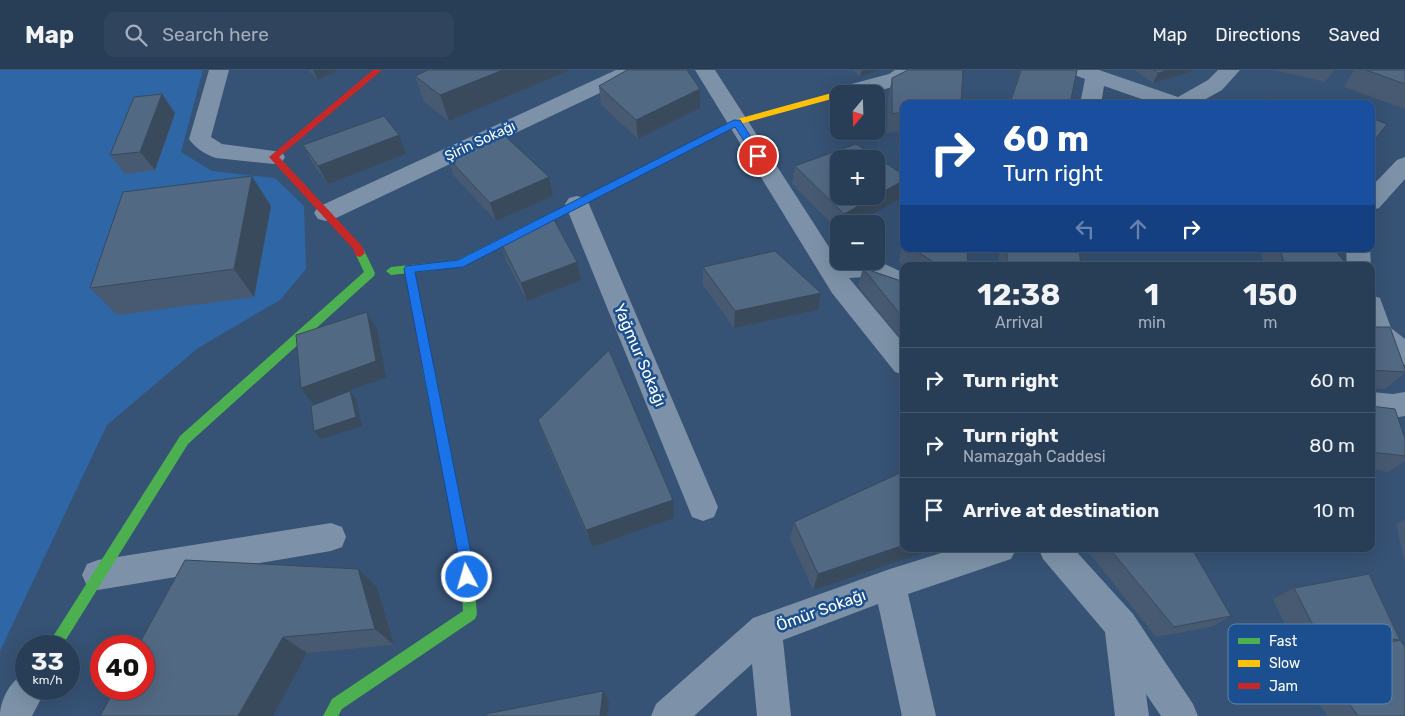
<!DOCTYPE html>
<meta charset="utf-8">
<style>
body{margin:0;font-family:Rubik,sans-serif;background:#30455d;color:#f1f3f6;height:100vh;display:flex;flex-direction:column;font-size:19px;white-space:nowrap}
*{box-sizing:border-box;margin:0}
p{font-size:16px;color:#a5aeba}
.icon{flex:none;width:28px;height:28px;fill:none;stroke:currentColor;stroke-width:2;stroke-linecap:round;stroke-linejoin:round}
.map{position:relative;flex:1;overflow:hidden}
.drawer{position:absolute;left:900px;top:192px;width:475px;height:290px;display:flex;flex-direction:column;background:#283e57;border-radius:10px;box-shadow:0 5px 20px #0002,0 0 0 1px #44576d}
.drawer>*{flex:none}
.banner{position:absolute;left:900px;top:30px;width:475px;height:152px;border-radius:10px;box-shadow:0 5px 20px #0002,0 0 0 1px #44576d;background:#1a4fa0;color:#fff;overflow:hidden}
.needle{width:32px;rotate:199deg}
.buttons{position:absolute;left:830px;top:15px;display:grid;gap:10px}
.buttons a{display:grid;place-items:center;width:55px;height:55px;border-radius:10px;background:#283e57;box-shadow:0 5px 20px #0002,0 0 0 1px #44576d;font-size:25px}
.speed{position:absolute;left:15px;top:565px;display:flex;gap:10px;font-size:25px;font-weight:700;text-align:center}
.speed>*{display:grid;place-content:center;width:65px;height:65px;border-radius:50%;background:#283e57;box-shadow:0 5px 20px #0002,0 0 0 1px #44576d;line-height:1}
.speed small{font-size:12px;font-weight:400}
.speed .limit{border:8px solid #d22;background:#fff;color:#111}
.pin{position:absolute;display:grid;place-items:center;width:42px;height:42px;color:#fff;margin:-21px;border:2px solid #fff;border-radius:50%;box-shadow:0 1px 5px #0007}
.me{position:absolute;width:55px;margin:-28px;rotate:354deg;stroke-linejoin:round;filter:drop-shadow(0 0 4px #0008)}
.turn{display:flex;align-items:center;gap:18px;height:105px;padding:0 20px;font-size:22px}
.turn .icon{width:65px;height:65px;stroke-width:2.5}
.turn b{display:block;font-size:35px;line-height:42px}
.lanes{display:flex;align-items:center;height:48px;padding:0 20px;background:#0003;justify-content:center;gap:25px;direction:ltr}
.lanes .off{opacity:.35}
.eta{display:flex;justify-content:space-evenly;align-items:center;height:85px;text-align:center}
.eta b{font-size:30px;font-weight:700;line-height:35px}
ul{padding:0;list-style:none}
li{display:flex;align-items:center;gap:15px;height:65px;padding:0 20px;border-top:1px solid #44576d}
li div{flex:1}
li b{display:block;font-size:19px}
li em{font-style:normal}
header{display:flex;align-items:center;gap:30px;box-sizing:border-box;height:70px;padding:0 25px;background:#283e57;border-bottom:1px solid #44576d}
header strong{font-size:24px}
nav{display:flex;gap:28px;margin-inline-start:auto;font-size:18px}
.search{width:350px;height:45px;background:#30455d;display:flex;align-items:center;gap:12px;box-sizing:border-box;padding:0 18px;border-radius:10px;color:#a5aeba;font-size:19px}
.map>svg:first-child{display:block}
.green{fill:#2f66a5}
.lines{fill:none;stroke-linecap:round;stroke-linejoin:round}
.street{fill:#7d92a8;fill-rule:evenodd}
.fast{fill:#4caf50;fill-rule:evenodd}
.slow{fill:#ffc107;fill-rule:evenodd}
.jam{fill:#c62828;fill-rule:evenodd}
.wall{fill:#475a72}
.shaded-wall{fill:#394a5c}
.building{fill:#526984;stroke:#394a5c}
.route{fill:#1a73e8;stroke:#114b97}
.labels{text-anchor:middle;dominant-baseline:central;stroke-width:5;stroke-linejoin:round;paint-order:stroke}
.far-street-label{font-size:14px;fill:#fff;stroke:#1b4f8f}
.street-label{font-size:16px;fill:#fff;stroke:#1b4f8f}
.key{fill:#1b4f8f;stroke:#5f84b1;stroke-width:1}
.key-label{font-size:14px;fill:#fff}
</style>
<header>
<strong>Map</strong>
<div class="search"><svg class="icon" aria-label="search" viewBox="0 0 24 24"><circle cx="10" cy="10" r="6"/><path d="M15 15l6 6"/></svg>Search here</div>
<nav><a>Map</a><a>Directions</a><a>Saved</a></nav>
</header>
<div class="map">
<svg width="1405" height="646" viewBox="0 0 1405 646">
<rect width="100%" height="100%" fill="#365274"/>
<!-- green -->
<path class="green" d="M0,0H203L181,82L212,101L275,108L304,136L306,199L280,230L198,278L107,355L0,581Z"/>
<g class="lines">
<!-- street -->
<g class="street">
<path d="M209,0H229L211,67L222,74L282,82L285,87L282,92L274,94L216,88C206,85 195,78 189,69Z"/>
<path d="M616,0H643L640,4L334,149L326,151L318,149L314,143L318,137Z"/>
<path d="M695,0H715L838,191H876V190L904,203V223L867,207L849,208L904,274V305L895,302L832,223Z"/>
<path d="M895,0H920C907,20 861,24 839,24V30L833,29L830,24L833,19L889,4Z"/>
<path d="M1069,0H1099L1178,27L1208,10L1218,0H1240L1222,20L1197,34H1156L1104,16L1101,34H1080L1085,9L1072,4Z"/>
<path d="M1405,87V109L1379,138L1371,140V117L1397,90Z"/>
<path d="M577,126L585,128L589,134L718,437L714,447L703,451L692,447L688,437L565,134L569,128Z"/>
<path d="M1346,179H1370L1371,196H1347Z"/>
<path d="M1371,225L1380,228L1391,258L1405,269V295L1396,292L1371,272Z"/>
<path d="M1371,322L1393,324L1405,322V346L1393,348L1371,346Z"/>
<path d="M331,453L342,457L346,467L342,477L331,481L98,520L87,516L82,505L87,494L98,490Z"/>
<path d="M954,479H1016L1011,489L908,524L936,646H902L878,534L783,570L791,646H757L752,594L694,646H651L656,634L753,548L890,499Z"/>
<path d="M1039,479H1074L1133,544L1193,634L1198,646H1161L1146,624L1149,646H1115L1105,562L1043,489Z"/>
<path d="M26,603V619H46L32,646H0C0,630 11,609 26,603Z"/>
</g>
<!-- fast -->
<g class="fast">
<path d="M648,94L653,97L651,99L463,197L391,205L386,201L391,197L457,190Z"/>
<path d="M360,179L364,180L375,203L374,206L188,374L62,576H47L180,366L364,202L355,183Z"/>
<path d="M428,292L432,294L434,297L472,488L477,544L475,549L342,639L338,646H323L332,629L463,541L460,488L422,297L424,294Z"/>
</g>
<!-- slow -->
<path class="slow" d="M839,21L843,24H839V27L740,54L651,99L648,100L643,97L734,50Z"/>
<!-- jam -->
<g class="jam">
<path d="M373,0H382L279,87L361,175L365,183L360,187L356,186L354,180L269,87Z"/>
<path d="M409,195L414,199L434,297L432,300H424L422,297L404,199Z"/>
</g>
</g>
<!-- wall -->
<g class="wall">
<path d="M308,0H338L318,10Z"/>
<path d="M428,0H570L449,51L424,32L415,6Z"/>
<path d="M852,0H881L860,7Z"/>
<path d="M1020,0H1077L1070,34H1009Z"/>
<path d="M1135,0H1192L1191,2L1153,13Z"/>
<path d="M1274,0H1334L1325,12Z"/>
<path d="M1354,0H1405V39L1344,17Z"/>
<path d="M892,8L904,34V61L887,63L888,28Z"/>
<path d="M599,16L700,19V38L638,69L601,35Z"/>
<path d="M162,24L175,43L155,100L125,104L110,85Z"/>
<path d="M303,75L406,84L328,114L313,94Z"/>
<path d="M447,87L549,107L553,126L496,151L454,106Z"/>
<path d="M795,96L903,127L855,154H839V161L792,114Z"/>
<path d="M271,136L254,227L117,245L90,218Z"/>
<path d="M904,166V179H967L968,196H906L899,192L902,171Z"/>
<path d="M501,173L577,192L581,210L527,231L506,191Z"/>
<path d="M1001,179H1079L1081,196H998L999,185Z"/>
<path d="M1260,179H1334L1348,196H1264Z"/>
<path d="M703,197L821,223L818,240L734,258L703,215Z"/>
<path d="M863,198L904,212V273L858,216Z"/>
<path d="M1371,257L1405,299V303L1385,319L1371,318Z"/>
<path d="M1371,336L1405,369V391L1388,402L1371,399Z"/>
<path d="M538,350L674,448L592,477L545,370Z"/>
<path d="M904,401L813,520L790,469L794,452Z"/>
<path d="M1405,449V494L1396,454Z"/>
<path d="M1086,479H1192L1231,546L1211,557L1156,567Z"/>
<path d="M185,490L358,499L377,517L394,575L307,583L273,646Z"/>
<path d="M1294,518L1400,570L1405,646H1327L1295,599L1318,590L1364,579L1293,571L1273,529Z"/>
</g>
<!-- shaded-wall -->
<g class="shaded-wall">
<path d="M313,0H338L318,10Z"/>
<path d="M503,0H570L449,51L440,25Z"/>
<path d="M862,0H881L860,7Z"/>
<path d="M1168,0H1192L1191,2L1153,13L1158,3Z"/>
<path d="M700,19V38L638,69L636,50Z"/>
<path d="M162,24L175,43L155,100L140,82Z"/>
<path d="M399,65L406,84L328,114L318,96Z"/>
<path d="M252,106L271,136L254,227L234,199Z"/>
<path d="M549,107L553,126L496,151L490,133Z"/>
<path d="M904,110V124L903,127L855,154H842L844,144Z"/>
<path d="M577,192L581,210L527,231L521,213Z"/>
<path d="M821,223L818,240L734,258L735,241Z"/>
<path d="M367,242L377,260L386,307L313,334L301,318Z"/>
<path d="M350,321L356,330L362,356L321,369L314,361Z"/>
<path d="M673,430L674,448L592,477L586,460Z"/>
<path d="M904,475V479H934L813,520L818,504Z"/>
<path d="M358,499L377,517L394,575L375,559Z"/>
<path d="M283,567L307,583L273,646H238Z"/>
<path d="M603,621L609,632L607,646H600Z"/>
</g>
<!-- building -->
<g class="building">
<path d="M428,0H503L440,25L415,6Z"/>
<path d="M627,0H687L700,19L636,50L599,16Z"/>
<path d="M908,0H963L961,34H904V42L892,44V8Z"/>
<path d="M1021,0H1077L1070,34H1010Z"/>
<path d="M1154,0H1168L1158,3Z"/>
<path d="M1366,0H1405V14Z"/>
<path d="M162,24L140,82L110,85L134,27Z"/>
<path d="M1266,28L1287,34H1265Z"/>
<path d="M384,46L399,65L318,96L303,75Z"/>
<path d="M1371,48L1387,54L1371,75Z"/>
<path d="M504,65L549,107L490,133L447,87Z"/>
<path d="M856,74L904,105V110L876,126V89H839V126H876L844,144L795,96Z"/>
<path d="M252,106L234,199L90,218L123,122Z"/>
<path d="M552,146L577,192L521,213L501,173Z"/>
<path d="M913,179H967L968,196H940Z"/>
<path d="M1007,179H1079L1081,196H1007Z"/>
<path d="M1280,179H1334L1348,196H1285Z"/>
<path d="M775,181L821,223L735,241L703,197Z"/>
<path d="M863,198L904,212V249Z"/>
<path d="M367,242L376,291L301,318L296,265Z"/>
<path d="M1371,257H1390L1405,299V302L1371,300Z"/>
<path d="M609,280L673,430L586,460L538,350Z"/>
<path d="M350,321L356,347L314,361L311,336Z"/>
<path d="M1371,336L1395,339L1405,369V386L1371,382Z"/>
<path d="M904,401V475L818,504L794,452Z"/>
<path d="M1110,479H1192L1231,546L1174,557Z"/>
<path d="M185,490L358,499L375,559L283,567L238,646H100L115,619H144V576H138Z"/>
<path d="M1369,504L1400,570L1316,561L1294,518Z"/>
<path d="M1400,570L1405,577V646H1358L1318,590Z"/>
<path d="M603,621L600,646H485L486,644Z"/>
</g>
<!-- route -->
<path class="route" d="M734,50H740L763,86L761,88H755L735,57L463,197L415,202L472,488L474,507L472,511L467,513L463,511L404,199L406,196L458,190Z"/>
<g class="labels">
<!-- far-street labels -->
<g class="far-street-label">
<text transform="translate(480 71) rotate(-25)">Şirin Sokağı</text>
</g>
<!-- street labels -->
<g class="street-label">
<text transform="translate(640 285) rotate(67)">Yağmur Sokağı</text>
<text transform="translate(821 540) rotate(-20)">Ömür Sokağı</text>
</g>
</g>
<!-- legend -->
<rect x="1228" y="554" width="164" height="80" rx="8" class="key"/>
<rect x="1238" y="568" width="22" height="6" fill="#4caf50"/>
<rect x="1238" y="590" width="22" height="7" fill="#ffc107"/>
<rect x="1238" y="613" width="22" height="6" fill="#c62828"/>
<g class="key-label">
<text x="1269" y="576">Fast</text>
<text x="1269" y="598">Slow</text>
<text x="1269" y="621">Jam</text>
</g>
</svg>
<div class="buttons">
<a><svg class="needle" viewBox="-14 -14 28 28"><path d="M0-13l5 13h-10z" fill="#e53935"/><path d="M0 13l5-13h-10z" fill="#a5aeba"/></svg></a>
<a>+</a>
<a>−</a>
</div>
<div class="speed"><div>33<small>km/h</small></div><div class="limit">40</div></div>
<div class="pin" style="left:758px;top:86px;background:#d93025"><svg class="icon" aria-label="arrive" viewBox="0 0 24 24"><path d="M6 21V4h12l-3 4 3 4H6"/></svg></div>
<svg class="me" style="left:467px;top:507px" viewBox="-20 -20 40 40"><circle r="17" fill="#1a73e8" stroke="#fff" stroke-width="3"/><path d="M0-11L8 9 0 5-8 9z" fill="#fff"/></svg>
<div class="banner">
<div class="turn"><svg class="icon" aria-label="right" viewBox="0 0 24 24"><path d="M7 20v-9h11M14 6l5 5-5 5"/></svg><div><b>60 m</b>Turn right</div></div>
<div class="lanes"><svg class="icon off" aria-label="left" viewBox="0 0 24 24"><path d="M17 20v-9H6M10 6l-5 5 5 5"/></svg><svg class="icon off" aria-label="ahead" viewBox="0 0 24 24"><path d="M12 20V5M6 11l6-6 6 6"/></svg><svg class="icon" aria-label="right" viewBox="0 0 24 24"><path d="M7 20v-9h11M14 6l5 5-5 5"/></svg></div>
</div>
<section class="drawer">
<div class="eta">
<div><b>12:38</b><p>Arrival</p></div>
<div><b>1</b><p>min</p></div>
<div><b>150</b><p>m</p></div>
</div>
<ul>
<li><svg class="icon" aria-label="right" viewBox="0 0 24 24"><path d="M7 20v-9h11M14 6l5 5-5 5"/></svg><div><b>Turn right</b></div><em>60 m</em></li>
<li><svg class="icon" aria-label="right" viewBox="0 0 24 24"><path d="M7 20v-9h11M14 6l5 5-5 5"/></svg><div><b>Turn right</b><p>Namazgah Caddesi</p></div><em>80 m</em></li>
<li><svg class="icon" aria-label="arrive" viewBox="0 0 24 24"><path d="M6 21V4h12l-3 4 3 4H6"/></svg><div><b>Arrive at destination</b></div><em>10 m</em></li>
</ul>
</section>
</div>
